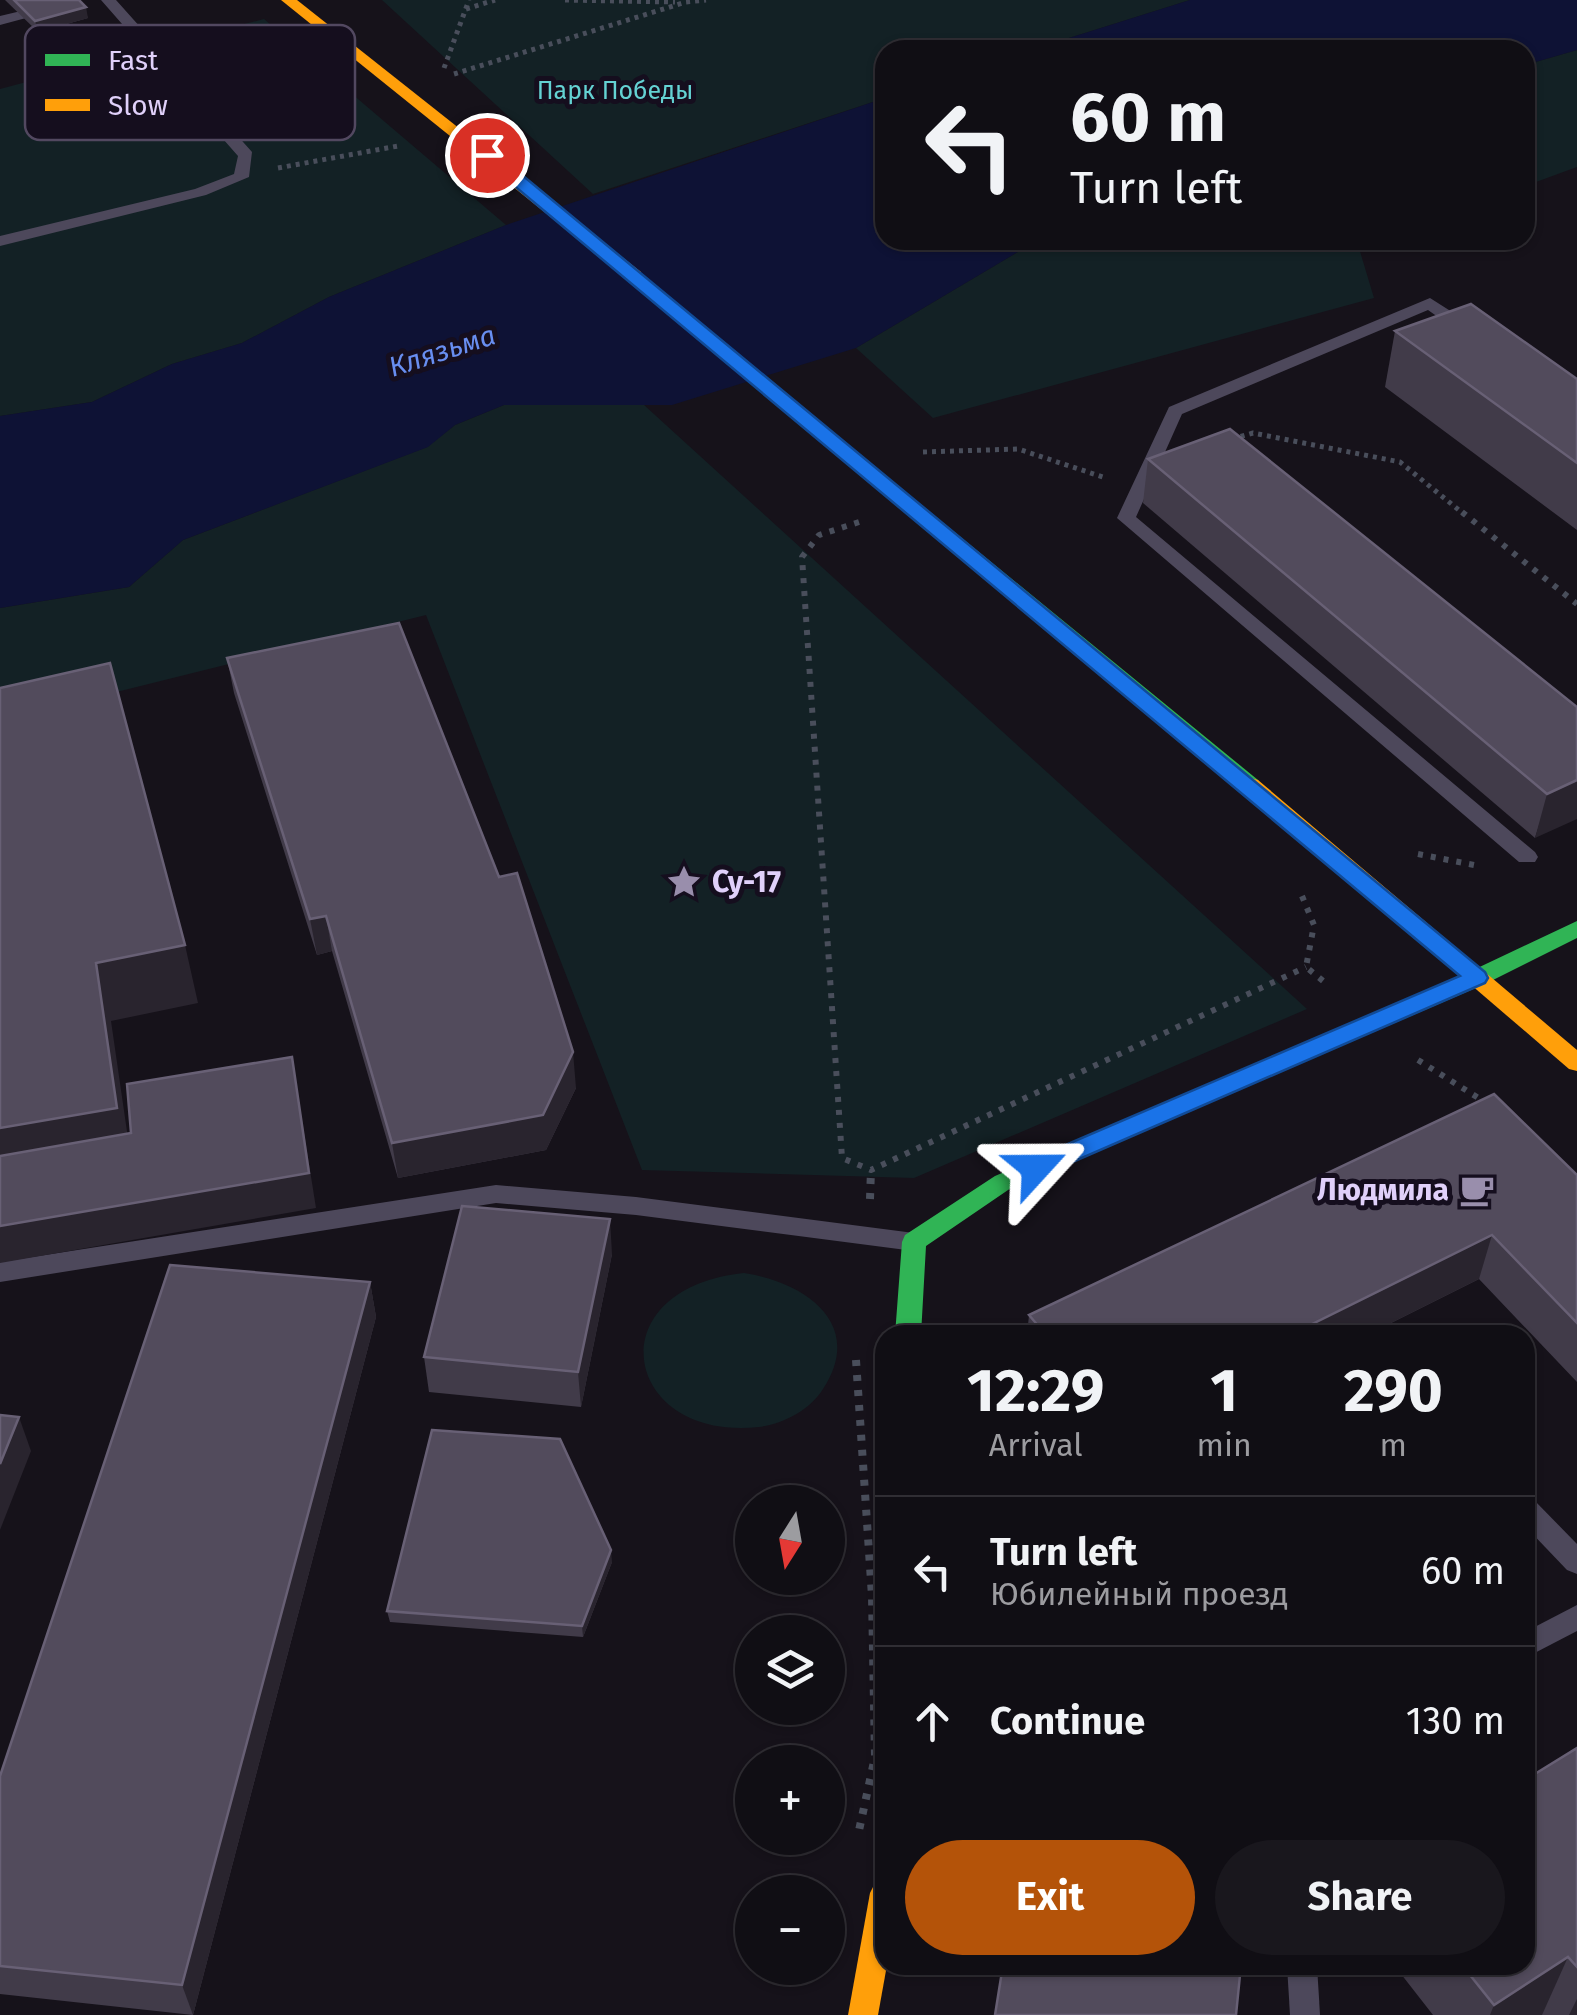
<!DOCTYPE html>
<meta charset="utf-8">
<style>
body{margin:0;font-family:"Fira Sans",sans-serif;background:#19171d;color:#f1f3f6;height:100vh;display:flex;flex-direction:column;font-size:38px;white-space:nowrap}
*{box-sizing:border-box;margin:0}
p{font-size:32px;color:#9c9ca0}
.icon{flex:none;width:55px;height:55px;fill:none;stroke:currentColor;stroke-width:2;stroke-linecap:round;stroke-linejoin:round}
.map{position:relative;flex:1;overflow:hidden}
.details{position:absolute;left:875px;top:1325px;width:660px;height:650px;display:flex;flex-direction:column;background:#100e14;border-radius:30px;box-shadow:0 2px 8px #0004,0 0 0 2px #302e34}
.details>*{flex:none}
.top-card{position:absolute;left:875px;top:40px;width:660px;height:210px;border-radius:30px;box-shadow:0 2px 8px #0004,0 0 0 2px #302e34;background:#100e14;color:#f1f3f6;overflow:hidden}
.needle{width:65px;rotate:191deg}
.fabs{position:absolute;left:735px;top:1485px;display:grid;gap:20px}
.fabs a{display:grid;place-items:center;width:110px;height:110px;border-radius:50%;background:#100e14;box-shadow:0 2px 8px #0004,0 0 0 2px #302e34;font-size:50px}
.pin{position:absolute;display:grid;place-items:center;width:85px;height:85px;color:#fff;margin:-42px;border:5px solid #fff;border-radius:50%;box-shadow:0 2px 10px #0007}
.me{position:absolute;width:110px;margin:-55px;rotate:66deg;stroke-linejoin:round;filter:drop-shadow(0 0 8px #0008)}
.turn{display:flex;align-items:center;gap:35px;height:210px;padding:0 30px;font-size:45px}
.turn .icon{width:130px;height:130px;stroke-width:2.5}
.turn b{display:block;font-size:70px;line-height:85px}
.eta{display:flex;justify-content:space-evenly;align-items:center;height:170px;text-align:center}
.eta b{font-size:60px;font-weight:700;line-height:70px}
.button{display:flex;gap:20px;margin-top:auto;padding:20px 30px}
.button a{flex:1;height:115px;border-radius:60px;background:#b45309;color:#fff;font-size:40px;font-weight:700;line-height:115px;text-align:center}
.button a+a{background:#19171d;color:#f1f3f6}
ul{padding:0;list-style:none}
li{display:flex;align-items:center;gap:30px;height:150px;padding:0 30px;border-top:2px solid #302e34}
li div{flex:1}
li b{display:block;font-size:38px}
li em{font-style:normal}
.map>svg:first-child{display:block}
.green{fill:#132125}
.water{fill:#0e1235}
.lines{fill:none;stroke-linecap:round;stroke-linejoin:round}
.path-far2{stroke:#494e5b;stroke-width:5;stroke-dasharray:4 5;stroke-linecap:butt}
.path-far1{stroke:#494e5b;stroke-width:6;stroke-dasharray:5 8;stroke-linecap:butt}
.path{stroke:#494e5b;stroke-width:8;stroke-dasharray:6 9;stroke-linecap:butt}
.lane{fill:#4d485b;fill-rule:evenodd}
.fast{fill:#30b455;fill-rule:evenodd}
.slow{fill:#ff9f0a;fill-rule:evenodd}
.wall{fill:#413b49}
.shaded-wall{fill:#29242e}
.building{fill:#524b5c;stroke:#686075;stroke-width:2.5}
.route{fill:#1a73e8;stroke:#114b97;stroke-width:2.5}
.labels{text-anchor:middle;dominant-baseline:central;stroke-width:10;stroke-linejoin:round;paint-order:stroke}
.far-park-label{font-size:25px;fill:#64d2d3;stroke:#150e1e}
.far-water-label{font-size:28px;font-style:italic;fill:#688ef0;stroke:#150e1e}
.poi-label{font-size:30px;font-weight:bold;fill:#e0d0fa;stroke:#150e1e;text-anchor:start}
.key{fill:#150e1e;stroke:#524860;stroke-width:2.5}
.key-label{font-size:28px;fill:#e0d0fa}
</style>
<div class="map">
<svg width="1577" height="2015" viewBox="0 0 1577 2015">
<rect width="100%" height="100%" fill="#16121a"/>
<!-- green -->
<g class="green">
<path d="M382,0H1190L1031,50H885V98L593,194Z"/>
<path d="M264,19L506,225L329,297L242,343L172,364L92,402L0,416V89Z"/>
<path d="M1577,50V167L1525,186V65Z"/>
<path d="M1038,240H1379L1359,248L1374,298L933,418L856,348Z"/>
<path d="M504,405H644L1307,1009L914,1178L642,1170L426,615L0,721V608L129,587L183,540L427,447L455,425Z"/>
<path d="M744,1273C804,1282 866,1323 823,1389C810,1410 783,1424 759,1427C623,1442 594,1289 744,1273Z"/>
</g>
<!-- water -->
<g class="water">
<path d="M1190,0H1577V50L1525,65V50H1031Z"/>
<path d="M885,98V240H1038L856,348L672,405H504L455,425L428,447L183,540L129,587L0,608V416L92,402L172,364L242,343L329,297L506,225Z"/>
</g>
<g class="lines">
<!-- path-far2 -->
<g class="path-far2">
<path d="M565,0L675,2"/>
<path d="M466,9L495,0"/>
<path d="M444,68L469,0"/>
<path d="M454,74L686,2L706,0"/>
<path d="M278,168L398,146"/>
<path d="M1232,439L1253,433L1400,462L1465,515"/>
<path d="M923,452L1018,449L1106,478"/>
</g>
<!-- path-far1 -->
<g class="path-far1">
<path d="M1462,512L1577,604"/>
<path d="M859,522L819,535L802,557L842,1158L871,1170L1306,967"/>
<path d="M1418,854L1474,865"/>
<path d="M1302,896L1314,925L1306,967L1328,985"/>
<path d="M1418,1060L1488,1104"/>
</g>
<!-- path -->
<g class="path">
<path d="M870,1199L871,1170"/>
<path d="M856,1360L872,1596L875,1757L858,1835"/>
</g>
<!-- lane -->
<g class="lane">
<path d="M101,0H116L252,152L249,177L206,195L0,246V236L195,189L234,174L238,156Z"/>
<path d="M21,11L28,15L26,18L0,25V16Z"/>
<path d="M1430,298L1474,326V334H1462L1428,310L1182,414L1136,517L1535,852L1538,857L1535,862H1519L1117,518L1169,407Z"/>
<path d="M496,1185L636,1197L914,1233L923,1235L926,1242L923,1249L914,1251L636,1215L496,1203L0,1282V1262Z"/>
<path d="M1525,1497L1534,1500L1577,1544V1574L1567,1570L1525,1526Z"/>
<path d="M1577,1605V1631L1525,1658V1632Z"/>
<path d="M1287,1965H1317L1320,2015H1290Z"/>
</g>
<!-- fast -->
<g class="fast">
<path d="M635,271L1258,780L1261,785L1258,790H1244L629,280L627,276Z"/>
<path d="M1577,921V938L1485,984L1011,1188L926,1246L921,1335H895L902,1242L905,1235L995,1176L1469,972Z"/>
</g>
<!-- slow -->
<g class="slow">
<path d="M281,0H297L641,272V280H629Z"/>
<path d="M1251,778L1258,780L1577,1050V1071L1569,1069L1244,790L1241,785L1244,780Z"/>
<path d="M885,1879L887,1965L878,2015H848L870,1893L875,1883Z"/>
</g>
</g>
<!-- wall -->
<g class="wall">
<path d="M5,0H79L88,18L38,32Z"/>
<path d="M1395,331L1577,379V530L1385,387Z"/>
<path d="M1148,459L1577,707L1535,838L1143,503Z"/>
<path d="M227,658L576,1088L546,1150L398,1178L332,951L317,955L234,693Z"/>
<path d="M1577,1175V1382L1479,1279L1367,1335H1027L1029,1315Z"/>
<path d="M612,1254L581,1407L429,1392L424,1357Z"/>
<path d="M370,1282L376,1317L193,2015L0,1994V1776Z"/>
<path d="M612,1562L583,1637L390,1622L387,1611Z"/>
<path d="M1577,1748V2015H1433L1394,1965H1525Z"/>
</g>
<!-- shaded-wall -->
<g class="shaded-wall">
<path d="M86,7L88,18L38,32L35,21Z"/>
<path d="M1577,780V819L1535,838L1547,794Z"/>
<path d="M326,916L332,951L317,955L310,919Z"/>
<path d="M185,945L198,1003L111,1021L132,1166L0,1188V1128L96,963Z"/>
<path d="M573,1052L576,1088L546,1150L398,1178L392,1143Z"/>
<path d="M292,1057L316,1208L0,1263V1226Z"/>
<path d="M610,1219L612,1254L581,1407L578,1372Z"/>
<path d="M1492,1235L1479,1279L1367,1335H1290Z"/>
<path d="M370,1282L376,1317L193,2015L182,1985Z"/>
<path d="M19,1417L31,1451L0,1530V1464Z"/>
<path d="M611,1550L612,1562L583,1637L582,1626Z"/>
<path d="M1568,1957L1542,2015H1490L1494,2005Z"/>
<path d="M1577,1999V2015H1569Z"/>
</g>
<!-- building -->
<g class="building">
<path d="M14,0H79L86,7L35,21Z"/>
<path d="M1471,304L1577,379V463L1395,331Z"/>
<path d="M1230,429L1577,707V780L1547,794L1148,459Z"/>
<path d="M399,623L499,877L517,873L573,1052L543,1115L392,1143L326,916L310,919L227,658Z"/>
<path d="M110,663L185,945L96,963L117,1108L0,1128V688Z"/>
<path d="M292,1057L309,1173L0,1226V1156L131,1133L127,1084Z"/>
<path d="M1494,1094L1577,1175V1323L1492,1235L1290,1335H1046L1029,1315Z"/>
<path d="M462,1206L610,1219L578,1372L424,1357Z"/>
<path d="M170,1265L370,1282L182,1985L0,1966V1776Z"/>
<path d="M0,1415L19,1417L0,1464Z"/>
<path d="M432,1430L560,1439L611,1550L582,1626L387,1611Z"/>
<path d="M1577,1748V1967L1568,1957L1494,2005L1462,1965H1525V1780Z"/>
<path d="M1003,1965H1241L1236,2015H995Z"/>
</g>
<!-- route -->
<path class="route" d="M481,151H493L1485,972L1488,978L1485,983L1045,1174H1028L1024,1168L1028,1161L1460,976L481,158Z"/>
<!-- icons -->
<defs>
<g id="sight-bare" transform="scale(2.7)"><path d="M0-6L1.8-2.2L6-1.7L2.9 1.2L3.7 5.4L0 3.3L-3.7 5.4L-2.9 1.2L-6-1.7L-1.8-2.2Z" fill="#998eac" stroke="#150e1e" stroke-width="2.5" paint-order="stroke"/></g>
<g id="cafe-bare" transform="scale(2.7)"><path d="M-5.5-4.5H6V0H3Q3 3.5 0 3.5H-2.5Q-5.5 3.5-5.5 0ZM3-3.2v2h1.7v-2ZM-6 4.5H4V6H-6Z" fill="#998eac" stroke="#150e1e" stroke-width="2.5" paint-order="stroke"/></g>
</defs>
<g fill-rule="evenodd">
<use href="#sight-bare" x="684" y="882"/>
<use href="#cafe-bare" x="1477" y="1190"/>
</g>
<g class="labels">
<!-- far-park labels -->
<g class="far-park-label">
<text x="615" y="91">Парк Победы</text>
</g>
<!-- far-water labels -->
<g class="far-water-label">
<text transform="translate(442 351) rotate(-18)">Клязьма</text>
</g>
<!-- poi labels -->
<g class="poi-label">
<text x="712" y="882">Су-17</text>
<text x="1449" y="1190" text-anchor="end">Людмила</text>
</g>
</g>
<!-- legend -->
<rect x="25" y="25" width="330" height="115" rx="15" class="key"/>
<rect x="45" y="54" width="45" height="12" fill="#30b455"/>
<rect x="45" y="99" width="45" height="12" fill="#ff9f0a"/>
<g class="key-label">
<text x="108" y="70">Fast</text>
<text x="108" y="115">Slow</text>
</g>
</svg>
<div class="fabs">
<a><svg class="needle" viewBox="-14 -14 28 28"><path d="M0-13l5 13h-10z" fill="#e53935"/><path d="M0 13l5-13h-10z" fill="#9c9ca0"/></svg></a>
<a><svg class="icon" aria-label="layers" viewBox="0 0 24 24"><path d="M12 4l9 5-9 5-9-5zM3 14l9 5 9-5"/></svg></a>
<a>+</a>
<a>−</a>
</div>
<div class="pin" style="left:487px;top:155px;background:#d93025"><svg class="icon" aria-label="arrive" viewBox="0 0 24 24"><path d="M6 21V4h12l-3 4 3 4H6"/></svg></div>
<svg class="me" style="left:1036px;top:1168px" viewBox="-20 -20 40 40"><path d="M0-17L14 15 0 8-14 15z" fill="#1a73e8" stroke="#fff" stroke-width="4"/></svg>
<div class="top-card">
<div class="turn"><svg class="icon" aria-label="left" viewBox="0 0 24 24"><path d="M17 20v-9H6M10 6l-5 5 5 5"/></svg><div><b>60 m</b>Turn left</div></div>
</div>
<section class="details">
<div class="eta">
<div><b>12:29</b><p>Arrival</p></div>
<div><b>1</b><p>min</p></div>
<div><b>290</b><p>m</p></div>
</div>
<ul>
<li><svg class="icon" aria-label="left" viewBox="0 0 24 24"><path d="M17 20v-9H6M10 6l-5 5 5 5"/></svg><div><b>Turn left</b><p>Юбилейный проезд</p></div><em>60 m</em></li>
<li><svg class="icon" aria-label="ahead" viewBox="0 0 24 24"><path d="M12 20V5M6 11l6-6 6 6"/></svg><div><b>Continue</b></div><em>130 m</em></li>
</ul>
<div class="button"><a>Exit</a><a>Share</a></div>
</section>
</div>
